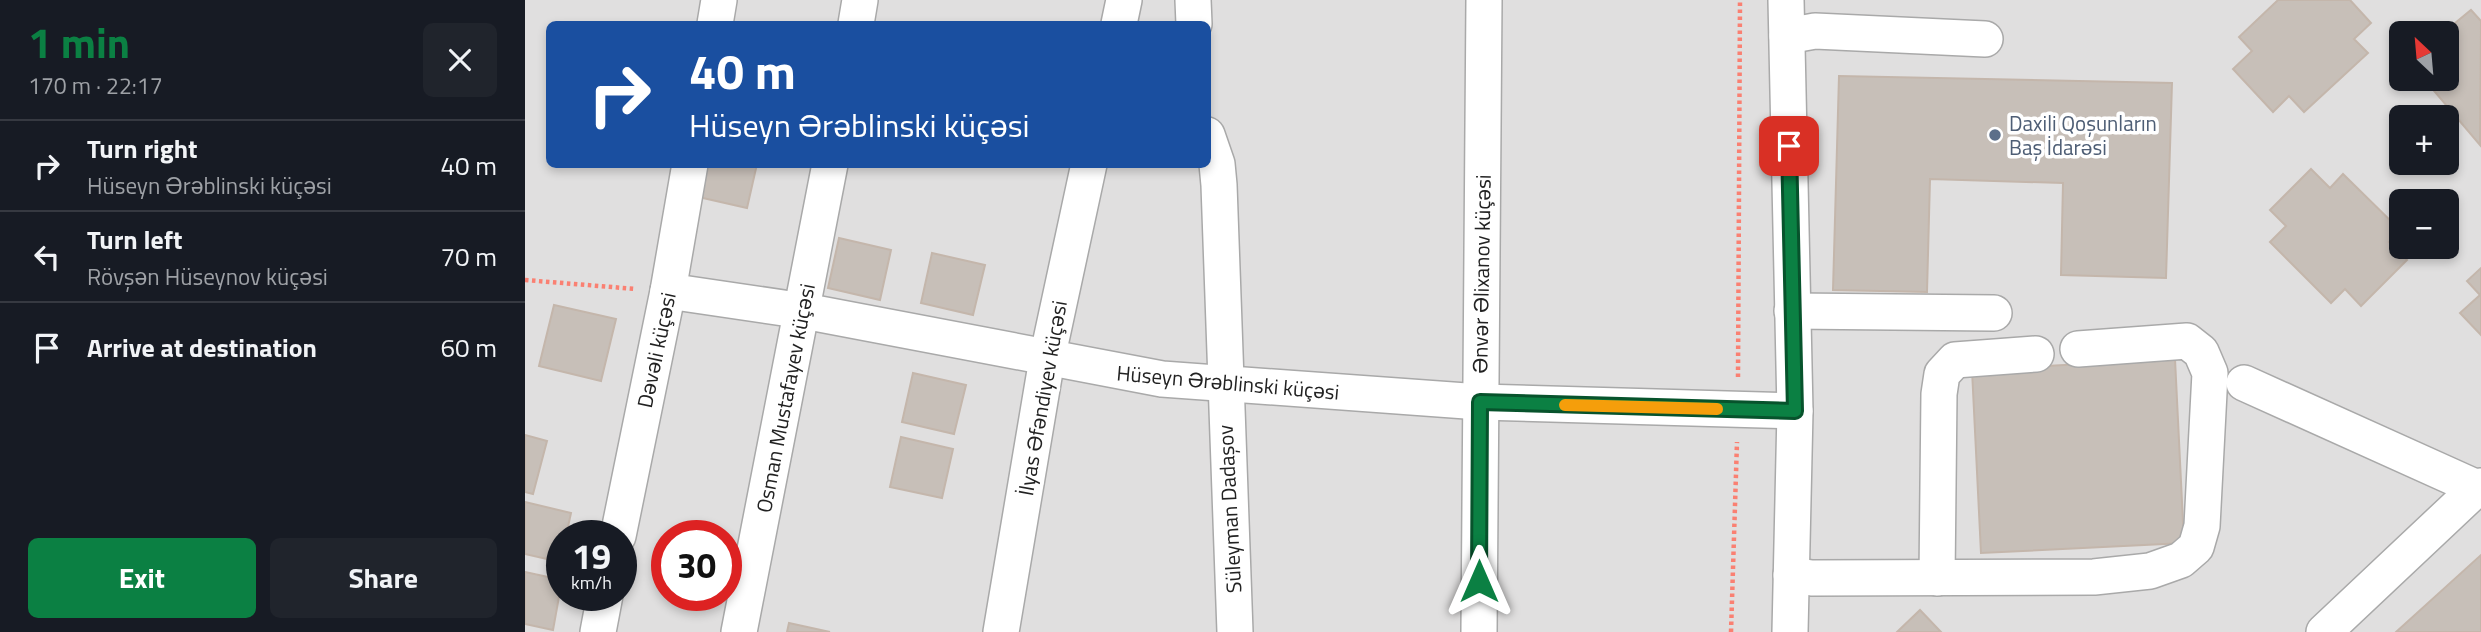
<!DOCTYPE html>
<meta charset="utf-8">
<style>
body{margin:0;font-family:"Titillium Web",sans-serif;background:#20242c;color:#f1f3f6;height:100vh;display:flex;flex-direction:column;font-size:26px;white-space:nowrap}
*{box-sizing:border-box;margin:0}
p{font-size:23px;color:#9ea1a6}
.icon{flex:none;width:38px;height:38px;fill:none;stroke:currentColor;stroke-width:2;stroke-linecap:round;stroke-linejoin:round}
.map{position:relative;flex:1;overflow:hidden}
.details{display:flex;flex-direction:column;background:#171b24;width:525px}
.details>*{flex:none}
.hud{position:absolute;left:21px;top:21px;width:665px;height:147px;border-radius:10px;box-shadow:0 4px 10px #0003;background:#1a4fa0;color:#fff;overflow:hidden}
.needle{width:46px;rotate:334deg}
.controls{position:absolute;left:1864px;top:21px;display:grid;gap:14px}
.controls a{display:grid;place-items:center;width:70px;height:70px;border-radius:10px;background:#171b24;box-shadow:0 4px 10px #0003;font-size:35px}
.speed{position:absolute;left:21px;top:520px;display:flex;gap:14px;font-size:35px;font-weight:700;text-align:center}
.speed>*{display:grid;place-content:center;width:91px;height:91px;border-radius:50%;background:#171b24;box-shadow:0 4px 10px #0003;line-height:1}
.speed small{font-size:18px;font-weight:400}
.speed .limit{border:10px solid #d22;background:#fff;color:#111}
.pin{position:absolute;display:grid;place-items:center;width:60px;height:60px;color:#fff;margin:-30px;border-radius:14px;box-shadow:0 4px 10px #0006}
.me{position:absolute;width:77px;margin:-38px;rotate:0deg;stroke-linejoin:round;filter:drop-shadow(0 0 5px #0008)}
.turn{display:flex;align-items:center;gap:24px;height:147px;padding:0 28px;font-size:32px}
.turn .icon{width:91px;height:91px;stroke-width:2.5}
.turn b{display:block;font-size:49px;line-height:60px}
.round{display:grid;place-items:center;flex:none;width:74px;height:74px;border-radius:10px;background:#20242c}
.overview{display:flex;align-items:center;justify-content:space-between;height:119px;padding:0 28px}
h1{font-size:42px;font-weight:700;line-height:52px;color:#0b8043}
.button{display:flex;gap:14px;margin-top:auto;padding:14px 28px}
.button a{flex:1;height:80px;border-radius:10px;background:#0b8043;color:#fff;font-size:28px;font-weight:700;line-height:80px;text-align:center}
.button a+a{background:#20242c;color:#f1f3f6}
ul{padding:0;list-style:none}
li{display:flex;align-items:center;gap:21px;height:91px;padding:0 28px;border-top:2px solid #363941}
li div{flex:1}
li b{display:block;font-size:26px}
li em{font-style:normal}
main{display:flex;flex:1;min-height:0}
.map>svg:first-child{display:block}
.residential{fill:#e0dfdf;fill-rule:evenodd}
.building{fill:#c7bfb8;stroke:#c4b6ab;stroke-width:2}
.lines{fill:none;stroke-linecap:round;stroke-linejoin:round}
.minor-casing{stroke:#a9a9a9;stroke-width:38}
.path{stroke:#fa8072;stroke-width:4.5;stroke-dasharray:3.5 3.5;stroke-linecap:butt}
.minor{stroke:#fff;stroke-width:35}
.route-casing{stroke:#07532c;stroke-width:18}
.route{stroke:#0b8043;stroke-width:12}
.slow{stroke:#f59e0b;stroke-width:12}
.service-dot{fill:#5c6f8a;stroke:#fff;stroke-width:2.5}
.labels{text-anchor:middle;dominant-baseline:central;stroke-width:7;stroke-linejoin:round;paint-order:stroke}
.service-label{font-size:21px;fill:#4e5e75;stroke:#fff;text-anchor:start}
.street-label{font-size:21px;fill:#222;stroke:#fff}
</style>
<main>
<section class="details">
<div class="overview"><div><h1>1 min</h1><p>170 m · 22:17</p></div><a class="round"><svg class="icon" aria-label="close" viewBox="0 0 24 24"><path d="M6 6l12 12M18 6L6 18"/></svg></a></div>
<ul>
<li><svg class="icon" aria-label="right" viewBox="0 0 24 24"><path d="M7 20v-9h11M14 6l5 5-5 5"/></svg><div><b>Turn right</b><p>Hüseyn Ərəblinski küçəsi</p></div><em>40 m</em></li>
<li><svg class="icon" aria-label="left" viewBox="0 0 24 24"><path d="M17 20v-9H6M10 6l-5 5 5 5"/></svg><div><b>Turn left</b><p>Rövşən Hüseynov küçəsi</p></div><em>70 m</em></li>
<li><svg class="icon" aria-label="arrive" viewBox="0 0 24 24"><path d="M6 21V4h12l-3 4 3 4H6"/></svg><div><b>Arrive at destination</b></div><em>60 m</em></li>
</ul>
<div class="button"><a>Exit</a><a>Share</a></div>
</section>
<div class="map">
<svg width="1956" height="632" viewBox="0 0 1956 632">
<rect width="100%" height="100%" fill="#f2efe9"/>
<!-- residential -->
<path class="residential" d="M0,0H1956V632H0ZM24,24H682V164H24ZM1876,33H1922V79H1876ZM1876,117H1922V163H1876ZM1876,201H1922V247H1876ZM37,536H96V595H37ZM142,536H201V595H142Z"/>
<!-- building -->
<g class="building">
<path d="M1753,0H1825L1846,23L1829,39L1843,53L1779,112L1764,96L1748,112L1708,69L1727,51L1714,37Z"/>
<path d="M1946,10L1956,21L1955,145L1899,79H1922V33H1918Z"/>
<path d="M1314,76L1647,83L1641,278L1536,275L1538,183L1405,179L1402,292L1308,290Z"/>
<path d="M177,164H232L222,208L169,196Z"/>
<path d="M1786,169L1805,188L1818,174L1875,230L1864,242L1882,260L1836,306L1820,289L1806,303L1745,242L1761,226L1745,210Z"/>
<path d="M314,238L366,250L355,300L303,288Z"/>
<path d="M407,253L460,265L448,315L396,303Z"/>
<path d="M1956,268V335L1935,313L1955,295L1942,281Z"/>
<path d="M29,305L91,319L76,381L14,366Z"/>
<path d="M1650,359L1659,543L1456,553L1447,370Z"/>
<path d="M388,373L441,385L429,434L377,422Z"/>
<path d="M0,435L22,441L8,494L0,492Z"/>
<path d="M376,437L428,449L417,498L365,487Z"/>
<path d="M0,502L46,513L41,536H37L35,562L0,554Z"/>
<path d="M1956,555V632H1871Z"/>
<path d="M0,572L37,580L28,630L0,624Z"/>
<path d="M1395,610L1416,632H1372Z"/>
<path d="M264,623L305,632H262Z"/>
</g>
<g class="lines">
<!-- minor casing -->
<g class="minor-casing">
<g id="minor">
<path d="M668,0L669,24"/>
<path d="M1261,0L1270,411L1265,632"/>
<path d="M190,24L194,0"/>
<path d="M331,24L335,0"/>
<path d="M594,24L599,0"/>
<path d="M1262,36L1290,31L1460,39"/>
<path d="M682,135L692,164L694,185L710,632"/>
<path d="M143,291L279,311L637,379L955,402L1270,411"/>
<path d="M1267,311L1469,313"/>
<path d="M1719,383L1952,488L1956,486"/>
<path d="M93,536L143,291L165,164"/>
<path d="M1266,575L1287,578L1569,577L1625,571L1656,560L1671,547L1677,526L1685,373L1676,352L1662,341L1553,349"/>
<path d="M1412,578L1414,394L1417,374L1430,360L1511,354"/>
<path d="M73,632L80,595"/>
<path d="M214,632L305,164"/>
<path d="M476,632L522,359L564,164"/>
<path d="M954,632L959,0"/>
<path d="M1799,632L1952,488"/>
</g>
</g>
<!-- path -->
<g class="path">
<path d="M0,280L111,289"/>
<path d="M1213,377L1215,0"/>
<path d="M1206,632L1212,442"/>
</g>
<!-- minor -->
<use href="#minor" class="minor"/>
</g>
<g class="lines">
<!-- route casing -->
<g class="route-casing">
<path id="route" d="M954,581L955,402L1270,411L1264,146"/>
</g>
<!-- route -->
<use href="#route" class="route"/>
<!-- slow -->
<path class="slow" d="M1040,405L1192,409"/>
</g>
<!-- markers -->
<circle class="service-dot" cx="1470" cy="135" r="7"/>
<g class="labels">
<!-- service labels -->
<g class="service-label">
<text x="1484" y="123">Daxili Qoşunların<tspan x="1484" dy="24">Baş İdarəsi</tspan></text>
</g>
<!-- street labels -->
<g class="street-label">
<text transform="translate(956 274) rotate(-89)">Ənvər Əlixanov küçəsi</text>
<text transform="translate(131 350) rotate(-78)">Dəvəli küçəsi</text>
<text transform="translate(703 382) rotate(5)">Hüseyn Ərəblinski küçəsi</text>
<text transform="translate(260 398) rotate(-79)">Osman Mustafayev küçəsi</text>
<text transform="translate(517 398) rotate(-80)">İlyas Əfəndiyev küçəsi</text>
<text transform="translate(704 509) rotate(-93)">Süleyman Dadaşov</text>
</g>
</g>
</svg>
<div class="controls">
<a><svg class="needle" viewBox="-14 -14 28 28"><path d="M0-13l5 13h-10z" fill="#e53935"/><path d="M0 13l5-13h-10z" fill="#9ea1a6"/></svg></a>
<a>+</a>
<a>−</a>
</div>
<div class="speed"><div>19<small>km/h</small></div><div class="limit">30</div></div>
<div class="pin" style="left:1264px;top:146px;background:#d93025"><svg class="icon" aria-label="arrive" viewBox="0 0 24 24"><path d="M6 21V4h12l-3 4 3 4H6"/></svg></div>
<svg class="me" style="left:954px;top:581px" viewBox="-20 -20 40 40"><path d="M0-17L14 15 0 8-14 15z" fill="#0b8043" stroke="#fff" stroke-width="4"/></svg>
<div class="hud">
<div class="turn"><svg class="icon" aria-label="right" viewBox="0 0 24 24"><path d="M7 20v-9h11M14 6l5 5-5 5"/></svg><div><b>40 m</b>Hüseyn Ərəblinski küçəsi</div></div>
</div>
</div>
</main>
